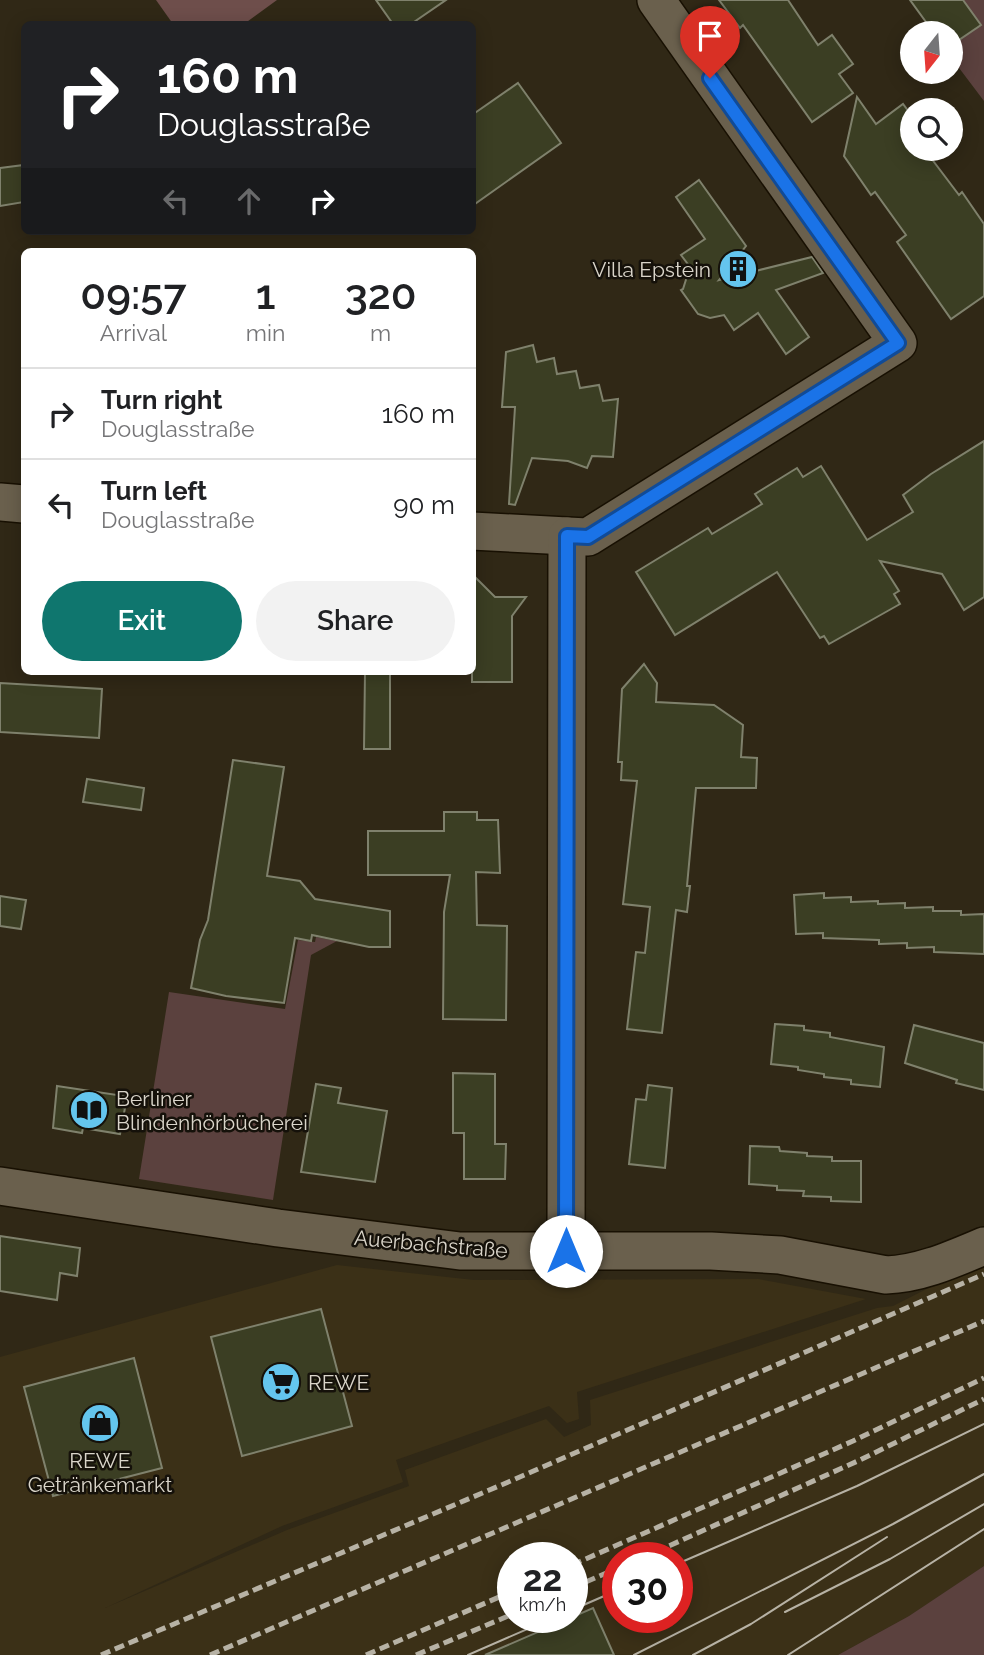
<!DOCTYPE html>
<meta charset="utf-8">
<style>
body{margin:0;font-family:Raleway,sans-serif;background:#f2f2f2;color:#202124;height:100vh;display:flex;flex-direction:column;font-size:26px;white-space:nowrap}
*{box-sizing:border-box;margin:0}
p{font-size:23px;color:#757577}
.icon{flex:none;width:38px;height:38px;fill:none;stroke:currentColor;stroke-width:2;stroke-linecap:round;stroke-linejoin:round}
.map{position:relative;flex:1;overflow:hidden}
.drawer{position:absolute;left:21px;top:248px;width:455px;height:427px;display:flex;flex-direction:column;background:#fff;border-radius:10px;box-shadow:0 4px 18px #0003}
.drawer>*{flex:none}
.top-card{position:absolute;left:21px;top:21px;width:455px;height:214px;border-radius:10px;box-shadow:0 4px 18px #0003;background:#202124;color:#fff;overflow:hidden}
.needle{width:46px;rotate:197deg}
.fabs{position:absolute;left:900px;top:21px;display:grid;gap:14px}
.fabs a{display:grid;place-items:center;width:63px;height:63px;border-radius:50%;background:#fff;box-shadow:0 4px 18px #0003;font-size:35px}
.speed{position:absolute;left:497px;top:1542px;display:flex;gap:14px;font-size:35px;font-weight:700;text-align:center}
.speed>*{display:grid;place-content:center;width:91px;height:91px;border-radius:50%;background:#fff;box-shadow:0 4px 18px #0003;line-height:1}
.speed small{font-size:18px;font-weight:400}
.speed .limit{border:10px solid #d22;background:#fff;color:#111}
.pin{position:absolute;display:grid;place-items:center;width:60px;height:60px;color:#fff;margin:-72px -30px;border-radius:50% 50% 50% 0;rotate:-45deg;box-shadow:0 0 7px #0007}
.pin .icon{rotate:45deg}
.me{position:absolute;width:77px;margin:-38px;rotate:0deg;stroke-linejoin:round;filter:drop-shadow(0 0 5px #0008)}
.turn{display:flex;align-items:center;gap:24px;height:147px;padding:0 21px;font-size:32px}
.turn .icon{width:91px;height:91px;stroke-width:2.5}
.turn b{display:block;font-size:49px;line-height:60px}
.lanes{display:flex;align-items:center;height:66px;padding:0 21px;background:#0003;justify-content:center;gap:35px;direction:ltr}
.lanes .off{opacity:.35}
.eta{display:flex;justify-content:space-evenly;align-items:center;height:119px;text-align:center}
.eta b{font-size:42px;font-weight:600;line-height:49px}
.primary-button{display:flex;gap:14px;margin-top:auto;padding:14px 21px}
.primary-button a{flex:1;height:80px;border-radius:42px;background:#0f766e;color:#fff;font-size:28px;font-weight:600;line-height:80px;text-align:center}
.primary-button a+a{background:#f2f2f2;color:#202124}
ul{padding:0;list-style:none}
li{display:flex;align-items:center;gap:21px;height:91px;padding:0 21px;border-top:2px solid #e0e0e0}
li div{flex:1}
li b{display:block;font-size:26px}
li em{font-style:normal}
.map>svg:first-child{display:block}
.built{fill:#3b3017;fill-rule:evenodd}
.green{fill:#5b413e}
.forest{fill:#6e4e4b}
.building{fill:#3b3e23;stroke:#7f816c;stroke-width:2}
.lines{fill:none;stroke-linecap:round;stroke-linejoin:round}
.minor-casing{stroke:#181002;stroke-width:40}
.minor{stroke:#6a604d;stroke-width:37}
.tram{stroke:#b7b2a5;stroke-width:2}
.rail{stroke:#b7b2a5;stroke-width:5;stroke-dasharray:10 5;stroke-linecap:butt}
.route-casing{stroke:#114b97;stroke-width:18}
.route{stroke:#1a73e8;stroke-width:12}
.labels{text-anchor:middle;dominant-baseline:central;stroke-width:5;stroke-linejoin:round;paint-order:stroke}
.poi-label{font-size:21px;fill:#dad5ca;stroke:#15110a;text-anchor:start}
.street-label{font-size:21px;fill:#dad5ca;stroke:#15110a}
</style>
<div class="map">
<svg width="984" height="1655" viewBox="0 0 984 1655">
<rect width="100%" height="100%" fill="#302816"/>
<!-- built -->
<path class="built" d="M984,1260V1566L909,1616L838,1655H0V1357L337,1265L474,1280L758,1279L866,1299L577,1392L579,1419L567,1423L549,1406L396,1460L403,1482L282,1526L105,1608L287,1530L409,1486L405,1470L546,1419L564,1437L591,1425L590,1400L877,1308L893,1306ZM513,1558H572V1617H513ZM618,1558H677V1617H618Z"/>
<!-- green -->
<g class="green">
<path d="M910,0H984V101L950,56V33H934Z"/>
<path d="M316,937L337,941L311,955L273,1200L139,1179L169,992L285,1009L298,940L315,942Z"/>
<path d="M984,1566V1655H838L909,1616Z"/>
</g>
<!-- forest -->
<path class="forest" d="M156,0H277L244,24H173Z"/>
<!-- building -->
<g class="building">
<path d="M376,0H446L411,24H393Z"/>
<path d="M719,0H788L818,45L832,35L853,64L839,74L853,93L812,122L743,25L740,28Z"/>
<path d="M910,0H963L981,25L950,46V33H934Z"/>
<path d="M518,83L561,143L472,206V115Z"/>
<path d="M857,97L876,124L903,104L912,116V149H935L928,154L959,195L962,192L984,224V296L951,319L897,242L906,235L875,192L871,195L844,156Z"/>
<path d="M24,165V202L0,206V168Z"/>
<path d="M699,180L746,246L719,280L812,257L823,273L776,290L809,337L786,354L758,313L734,330L724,315L710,318L698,314L681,290L683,289L690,267L681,255L705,239L676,197Z"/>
<path d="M533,345L537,362L554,358L557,374L576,371L580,388L599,385L603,401L618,399L613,457L592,456L587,468L568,461L532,458L515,505L509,504L515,407H502L506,352Z"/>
<path d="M984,441V597L964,610L942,574L880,561L899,591L894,594L900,604L829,644L824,636L820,638L777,572L675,635L636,572L708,528L712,534L762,504L755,494L797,468L803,477L821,466L867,540L913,512L903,495L931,474Z"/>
<path d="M472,574L495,597H526L512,616V682H472Z"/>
<path d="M644,664L657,683L656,702L714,705L743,725L741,757L757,758L756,788H696L687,886H690L687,912L676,910L662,1033L627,1029L636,952L645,953L650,907L623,904L637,781L621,780L622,762H618L622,689Z"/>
<path d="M365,672H390V749H364Z"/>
<path d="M0,683L102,689L99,738L0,732Z"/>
<path d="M233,760L284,767L267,876L300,881L315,899L390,911V947H369L312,935L311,941L295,938L284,1003L226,996L191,988L200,940L208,920Z"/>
<path d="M87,779L144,788L141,810L83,802Z"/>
<path d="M444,812H477V820H498L500,873L476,872L477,925L507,926L506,1020L443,1019L444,912L450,875H368V831H444Z"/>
<path d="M824,893V898L851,897V902L878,901V904L905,903V908L933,907V911H961V915L984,914V954L934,952V947L907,948V943L879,944V940L823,938V933L796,934L794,895Z"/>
<path d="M0,896L26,900L21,929L0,926Z"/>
<path d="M775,1024L804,1026V1030L830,1033V1037L884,1047L880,1087L851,1084V1080L824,1077V1074L798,1070V1067L771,1064Z"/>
<path d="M914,1025L984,1043V1090L956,1083L957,1080L905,1063Z"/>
<path d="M453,1073L495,1074V1144H506L505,1179H464V1133H453Z"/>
<path d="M316,1084L341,1088L338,1103L387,1111L375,1182L301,1172Z"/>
<path d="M648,1085L672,1088L665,1168L629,1164L636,1099L646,1100Z"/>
<path d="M57,1086L124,1096L122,1107L125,1108L120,1134L83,1128L82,1133L53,1128Z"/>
<path d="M750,1146L779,1147L780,1151L807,1153V1156L832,1157V1161H861V1202L831,1201V1197L803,1196L804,1191L777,1190V1186L749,1184Z"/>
<path d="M0,1236L80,1248L77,1276L60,1273L57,1300L0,1291Z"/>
<path d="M321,1309L352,1426L242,1456L211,1337Z"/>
<path d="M134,1358L162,1468L53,1496L24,1387Z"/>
<path d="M593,1608L614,1655H485Z"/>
</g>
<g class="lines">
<!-- minor casing -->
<g class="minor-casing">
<g id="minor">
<path d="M0,502L24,504"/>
<path d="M472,531L567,536"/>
<path d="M0,1186L278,1228L460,1251H711L780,1255L886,1275C920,1274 953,1259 984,1246"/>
<path d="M566,1251L567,536L588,537L898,343L656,0"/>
</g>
</g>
<!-- minor -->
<use href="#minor" class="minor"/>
<!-- tram -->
<g class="tram">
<path d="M677,1564L857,1486L984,1424"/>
<path d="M572,1610L618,1590"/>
<path d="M785,1612L890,1559L984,1504"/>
<path d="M468,1655L555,1617"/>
<path d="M634,1655L893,1524L984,1474"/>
<path d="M693,1655L751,1624L887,1537"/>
<path d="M788,1655L984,1529"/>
</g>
<!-- rail -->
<g class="rail">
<path d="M642,1558L860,1460L984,1399"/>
<path d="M572,1565L853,1441L984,1378"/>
<path d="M572,1588L618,1568"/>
<path d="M101,1655L513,1480L984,1274"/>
<path d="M210,1655L984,1321"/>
<path d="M366,1655L513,1591"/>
<path d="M416,1655L513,1614"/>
</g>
</g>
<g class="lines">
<!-- route casing -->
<g class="route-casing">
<path id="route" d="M566,1251L567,536L588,537L898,343L710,78"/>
</g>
<!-- route -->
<use href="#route" class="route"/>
</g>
<!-- icons -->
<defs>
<g id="building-disc" transform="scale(2.0125)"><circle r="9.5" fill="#64c5ee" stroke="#15110a"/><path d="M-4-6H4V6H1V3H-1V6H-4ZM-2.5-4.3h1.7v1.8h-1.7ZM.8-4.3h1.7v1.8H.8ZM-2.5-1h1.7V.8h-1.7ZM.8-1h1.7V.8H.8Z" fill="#111"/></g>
<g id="library-disc" transform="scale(2.0125)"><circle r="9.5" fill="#64c5ee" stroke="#15110a"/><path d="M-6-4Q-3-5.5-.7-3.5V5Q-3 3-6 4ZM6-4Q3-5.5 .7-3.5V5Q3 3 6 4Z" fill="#111"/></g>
<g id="supermarket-disc" transform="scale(2.0125)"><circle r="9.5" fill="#64c5ee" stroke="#15110a"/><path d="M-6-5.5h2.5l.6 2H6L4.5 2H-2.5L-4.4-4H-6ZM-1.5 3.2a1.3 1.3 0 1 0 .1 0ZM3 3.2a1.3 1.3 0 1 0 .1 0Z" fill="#111"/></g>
<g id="shop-disc" transform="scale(2.0125)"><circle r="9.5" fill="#64c5ee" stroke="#15110a"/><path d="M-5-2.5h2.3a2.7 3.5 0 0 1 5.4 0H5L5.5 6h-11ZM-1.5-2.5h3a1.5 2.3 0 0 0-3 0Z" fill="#111"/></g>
</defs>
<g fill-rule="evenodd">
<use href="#building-disc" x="738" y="269"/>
<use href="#library-disc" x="89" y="1110"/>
<use href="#supermarket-disc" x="281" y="1382"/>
<use href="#shop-disc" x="100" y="1423"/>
</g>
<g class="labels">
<!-- poi labels -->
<g class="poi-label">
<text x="711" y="269" text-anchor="end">Villa Epstein</text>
<text x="116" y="1098">Berliner<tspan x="116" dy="24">Blindenhörbücherei</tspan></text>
<text x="308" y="1382">REWE</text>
<text x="100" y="1460" text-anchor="middle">REWE<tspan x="100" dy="24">Getränkemarkt</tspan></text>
</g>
<!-- street labels -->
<g class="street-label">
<text transform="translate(431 1244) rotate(5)">Auerbachstraße</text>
</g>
</g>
</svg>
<div class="fabs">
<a><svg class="needle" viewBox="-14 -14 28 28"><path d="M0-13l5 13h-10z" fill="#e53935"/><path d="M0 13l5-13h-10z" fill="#757577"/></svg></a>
<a><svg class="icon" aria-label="search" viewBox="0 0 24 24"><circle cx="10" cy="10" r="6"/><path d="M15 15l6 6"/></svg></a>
</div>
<div class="speed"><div>22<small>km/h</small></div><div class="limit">30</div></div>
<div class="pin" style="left:710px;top:78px;background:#d93025"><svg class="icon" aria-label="arrive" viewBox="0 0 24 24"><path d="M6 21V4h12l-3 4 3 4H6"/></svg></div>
<svg class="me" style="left:566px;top:1251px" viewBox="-20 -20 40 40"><circle r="19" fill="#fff"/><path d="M0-13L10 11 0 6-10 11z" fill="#1a73e8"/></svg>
<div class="top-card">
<div class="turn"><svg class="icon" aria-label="right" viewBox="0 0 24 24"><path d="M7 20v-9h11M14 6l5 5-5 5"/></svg><div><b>160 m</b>Douglasstraße</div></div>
<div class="lanes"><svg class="icon off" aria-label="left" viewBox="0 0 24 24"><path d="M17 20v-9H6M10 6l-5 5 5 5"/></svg><svg class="icon off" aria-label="ahead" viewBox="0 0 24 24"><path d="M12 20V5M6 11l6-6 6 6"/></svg><svg class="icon" aria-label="right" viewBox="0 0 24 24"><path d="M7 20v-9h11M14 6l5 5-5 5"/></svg></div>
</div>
<section class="drawer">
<div class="eta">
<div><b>09:57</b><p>Arrival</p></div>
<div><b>1</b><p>min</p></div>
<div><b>320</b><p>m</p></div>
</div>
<ul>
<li><svg class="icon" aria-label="right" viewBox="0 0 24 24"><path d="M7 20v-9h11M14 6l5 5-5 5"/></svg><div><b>Turn right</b><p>Douglasstraße</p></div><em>160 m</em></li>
<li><svg class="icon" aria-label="left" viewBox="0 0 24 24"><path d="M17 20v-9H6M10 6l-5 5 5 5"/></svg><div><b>Turn left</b><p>Douglasstraße</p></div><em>90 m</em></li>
</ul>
<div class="primary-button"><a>Exit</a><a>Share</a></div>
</section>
</div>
